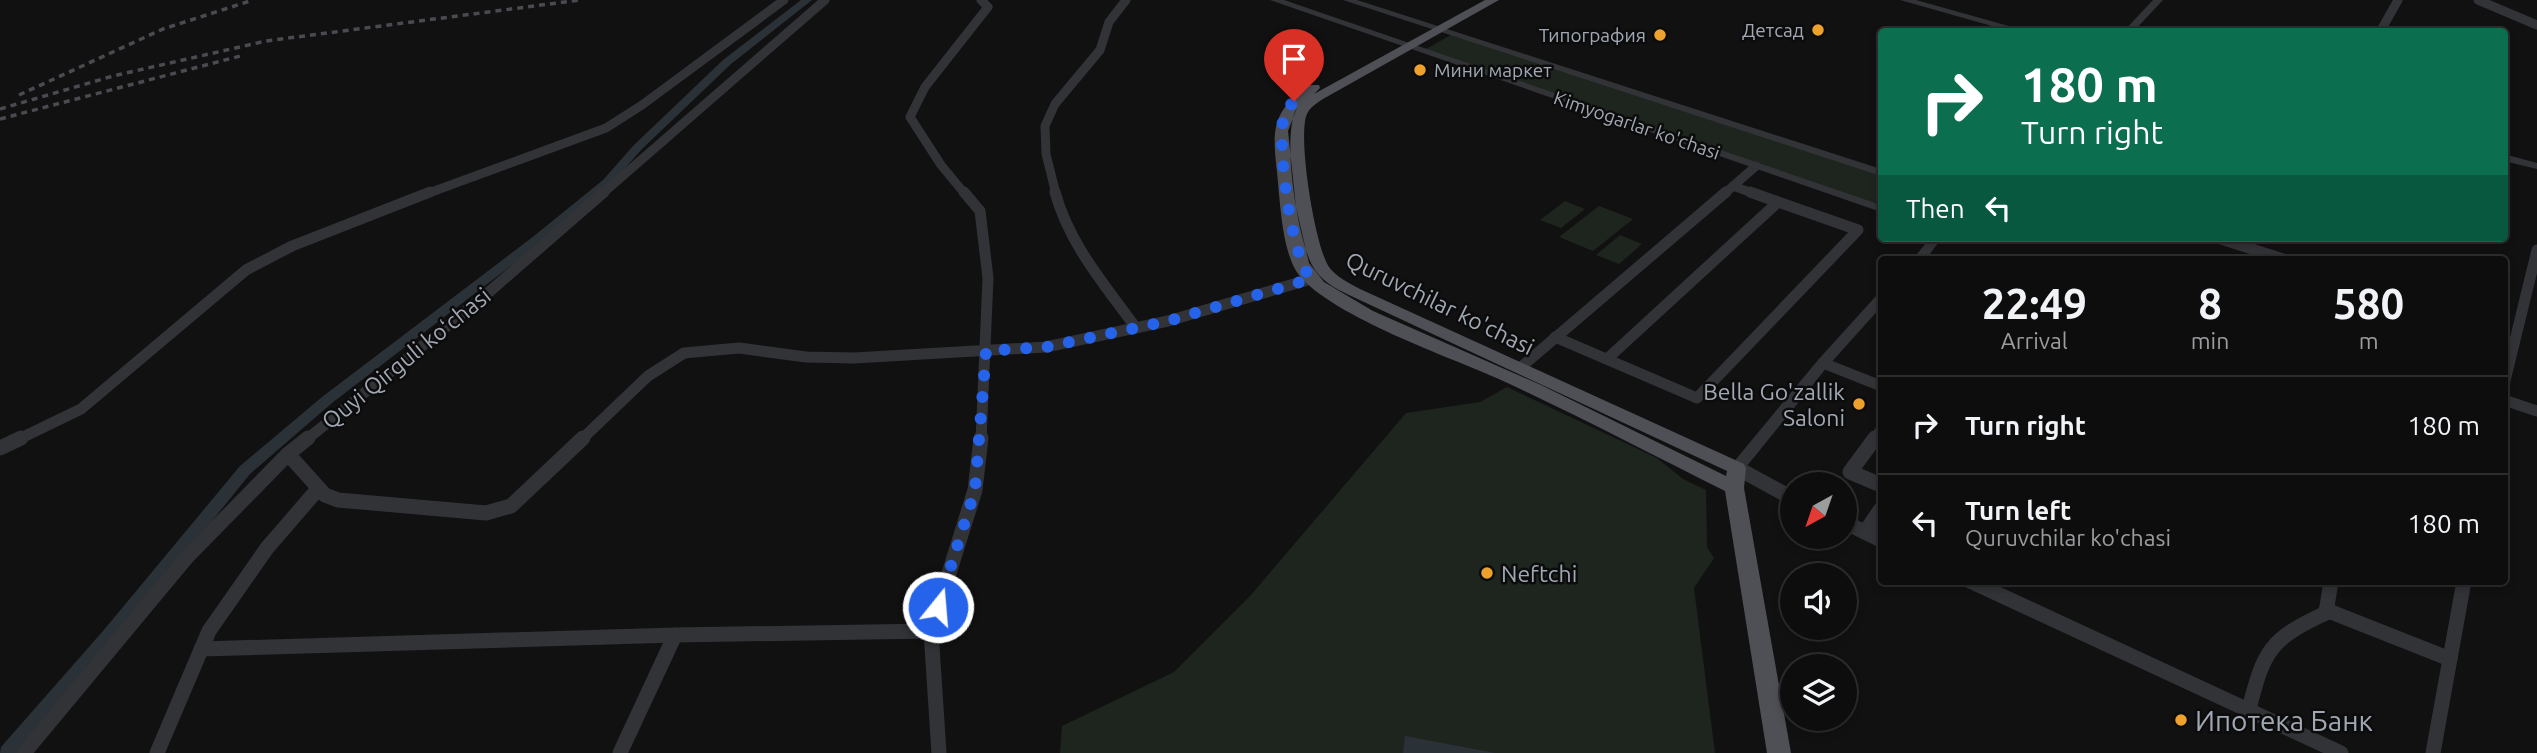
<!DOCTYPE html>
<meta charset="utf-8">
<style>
body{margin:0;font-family:Ubuntu,sans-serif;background:#161617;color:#f1f3f6;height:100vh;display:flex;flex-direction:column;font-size:26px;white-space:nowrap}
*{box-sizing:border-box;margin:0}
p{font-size:23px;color:#9a9c9e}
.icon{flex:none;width:38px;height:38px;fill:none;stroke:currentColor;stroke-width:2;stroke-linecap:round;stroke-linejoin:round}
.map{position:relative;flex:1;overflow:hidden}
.details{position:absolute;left:1878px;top:256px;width:630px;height:329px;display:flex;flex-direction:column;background:#0d0d0e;border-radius:7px;box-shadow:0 4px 10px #0003,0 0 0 2px #2d2d2e}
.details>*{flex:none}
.guide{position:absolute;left:1878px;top:28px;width:630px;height:214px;border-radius:7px;box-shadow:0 4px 10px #0003,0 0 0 2px #2d2d2e;background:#0b6e4f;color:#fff;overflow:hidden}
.needle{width:46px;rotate:220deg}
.fabs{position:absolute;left:1780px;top:472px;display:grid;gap:14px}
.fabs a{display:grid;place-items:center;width:77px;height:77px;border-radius:50%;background:#0d0d0e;box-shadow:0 4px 10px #0003,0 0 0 2px #2d2d2e;font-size:35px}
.pin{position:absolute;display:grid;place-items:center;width:60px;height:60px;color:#fff;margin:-72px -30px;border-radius:50% 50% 50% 0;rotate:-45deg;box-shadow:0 0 7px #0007}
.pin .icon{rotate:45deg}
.me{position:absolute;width:77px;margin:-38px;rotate:17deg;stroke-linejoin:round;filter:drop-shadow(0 0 5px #0008)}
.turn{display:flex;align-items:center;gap:24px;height:147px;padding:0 28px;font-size:32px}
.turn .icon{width:91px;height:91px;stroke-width:2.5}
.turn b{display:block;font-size:49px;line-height:60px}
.then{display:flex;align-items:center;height:66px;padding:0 28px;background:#0003;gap:14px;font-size:26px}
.eta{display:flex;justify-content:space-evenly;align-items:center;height:119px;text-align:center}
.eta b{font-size:42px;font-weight:700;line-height:49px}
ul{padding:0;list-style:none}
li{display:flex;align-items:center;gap:21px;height:98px;padding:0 28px;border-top:2px solid #2d2d2e}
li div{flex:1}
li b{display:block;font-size:26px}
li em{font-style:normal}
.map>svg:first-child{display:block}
.green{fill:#1d251e}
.water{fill:#2a3238}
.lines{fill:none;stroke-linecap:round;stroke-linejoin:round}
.canal{fill:#2a3238;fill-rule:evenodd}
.minor-far2{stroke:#323337;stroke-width:9}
.minor-far1{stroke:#323337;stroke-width:11}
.minor{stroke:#323337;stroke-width:15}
.tertiary{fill:#323337;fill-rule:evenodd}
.primary{fill:#4e5056;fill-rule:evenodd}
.rail{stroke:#494b50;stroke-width:3.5;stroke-dasharray:6 5;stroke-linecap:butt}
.route{stroke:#2563eb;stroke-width:12;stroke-dasharray:0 21.6}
.poi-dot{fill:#eea22d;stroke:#0c0c0d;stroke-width:2.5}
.labels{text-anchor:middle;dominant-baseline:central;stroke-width:5;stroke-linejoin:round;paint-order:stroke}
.far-poi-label{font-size:19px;fill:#a2a8b3;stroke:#0c0c0d;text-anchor:end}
.far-street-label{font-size:19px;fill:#a2a8b3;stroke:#0c0c0d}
.street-label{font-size:23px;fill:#a2a8b3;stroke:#0c0c0d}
.poi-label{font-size:23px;fill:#a2a8b3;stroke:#0c0c0d;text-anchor:end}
.near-poi-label{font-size:28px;fill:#a2a8b3;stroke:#0c0c0d;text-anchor:start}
</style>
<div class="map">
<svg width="2537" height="753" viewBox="0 0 2537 753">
<rect width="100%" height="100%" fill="#111112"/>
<!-- green -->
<g class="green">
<path d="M1454,33L1881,173V196L1872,206L1421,52Z"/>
<path d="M1565,201L1585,209L1561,228L1540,220Z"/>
<path d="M1599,206L1633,219L1593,251L1559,237Z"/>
<path d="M1620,235L1642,244L1619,264L1596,255Z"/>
<path d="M1507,387L1657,458L1683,479L1706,490L1707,547L1714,558L1694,588L1715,753H1060L1062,726L1174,672L1250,596L1406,413L1480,402Z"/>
</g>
<!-- water -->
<path class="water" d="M1405,736L1495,753H1403Z"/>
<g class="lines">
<!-- canal -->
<path class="canal" d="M801,0H812L731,64L642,149L611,184L542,242L332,403L250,474L115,641L19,753H0L1,747L103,631L240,466L322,397L534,236L603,180L634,145L723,60Z"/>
<!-- minor-far2 -->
<g class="minor-far2">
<path d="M2478,0L2537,25"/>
<path d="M2380,32L2398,0"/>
<path d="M1733,186L1755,194"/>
<path d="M426,194L606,128L642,105L784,0"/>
<path d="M602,194L825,0"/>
<path d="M965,194L941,165L910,117L925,87L988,7L981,0"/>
<path d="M1056,194L1046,154L1045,126L1055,104L1100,50L1109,22L1126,0"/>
<path d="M1724,194L1756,166"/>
</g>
<!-- minor-far1 -->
<g class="minor-far1">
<path d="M964,192L980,211L988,278L981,440"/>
<path d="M1055,192C1069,244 1105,285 1136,328"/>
<path d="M1750,192L1778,202"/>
<path d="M2218,238L2283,259"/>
<path d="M1555,337L1697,398L1858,230L1778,202L1607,359"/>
<path d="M1823,363L1881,386"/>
<path d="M1520,368L1726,192"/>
<path d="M2504,385L2537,250"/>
<path d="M2504,400L2537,411"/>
<path d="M17,440L81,409L246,270L292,246L430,192"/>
<path d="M306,440L489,292L604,192"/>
<path d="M581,440L648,376L684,353L739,348L806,357L854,358L1046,347L1168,321L1311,279"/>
<path d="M1874,440L1881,430"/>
</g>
<!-- minor -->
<g class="minor">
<path d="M1875,438L1850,472L1881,485"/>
<path d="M0,448L21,438"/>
<path d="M288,454L325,495L338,500L486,513L511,506L583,438"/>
<path d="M1737,468L1792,498"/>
<path d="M1844,522L1881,540"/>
<path d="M1865,532L1881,509"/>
<path d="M1970,581L2341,753"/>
<path d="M2326,610L2450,659"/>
<path d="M201,649L675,635L931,631"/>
<path d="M2249,709C2264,650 2270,639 2326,613L2331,581"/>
<path d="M24,753L187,557L288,454L308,438"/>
<path d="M157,753L209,631L267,548L318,489"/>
<path d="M620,753L675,635"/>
<path d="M939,753L931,631L975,490L981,438"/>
<path d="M2433,753L2464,581"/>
</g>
<!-- tertiary -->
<g class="tertiary">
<path d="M1270,0H1284L1881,205V212Z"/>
<path d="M1343,0H1357L1881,169V176Z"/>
<path d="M1900,0H1916L2030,32H2013Z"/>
<path d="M2153,0H2163L2133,32H2123Z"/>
<path d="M2504,154L2537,163V169L2504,161Z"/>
<path d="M1930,238H1942L1926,259H1913Z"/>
<path d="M1881,295V307L1828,366L1742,472H1732L1729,468L1732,464L1818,360L1876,296Z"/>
</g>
<!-- primary -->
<path class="primary" d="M1485,0H1499L1323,99C1317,103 1310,107 1307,114C1297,136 1315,247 1329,267C1336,277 1349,283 1360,289L1744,464L1746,468L1744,488L1791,753H1767L1725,491C1651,454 1577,415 1501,380C1450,357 1333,317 1299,275C1282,254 1280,200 1277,172C1272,129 1272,112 1309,85H1319L1320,88L1314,94ZM1297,108C1281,133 1297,236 1312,265C1320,280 1334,288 1349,295L1727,471L1726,476L1541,385L1373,311L1324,282L1309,263L1296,207L1288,131Z"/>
<!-- rail -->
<g class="rail">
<path d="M19,95L163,29L253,0"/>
<path d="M0,109L113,76L266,41L580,0"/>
<path d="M0,119L244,55"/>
</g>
</g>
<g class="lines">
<!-- route -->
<path class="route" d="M938,607L975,490L986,351L1046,347L1168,321L1311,279C1291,255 1278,152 1283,120C1284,112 1289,107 1294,101"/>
</g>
<!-- markers -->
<g class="poi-dot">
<circle cx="1818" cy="30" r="7"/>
<circle cx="1660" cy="35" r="7"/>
<circle cx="1420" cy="70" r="7"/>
<circle cx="1859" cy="404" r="7"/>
<circle cx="1487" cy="573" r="7"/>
<circle cx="2181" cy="720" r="7"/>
</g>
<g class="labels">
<!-- far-poi labels -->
<g class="far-poi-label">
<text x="1804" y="30">Детсад</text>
<text x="1646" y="35">Типография</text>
<text x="1434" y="70" text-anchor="start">Мини маркет</text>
</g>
<!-- far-street labels -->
<g class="far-street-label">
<text transform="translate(1637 125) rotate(19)">Kimyogarlar ko'chasi</text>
</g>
<!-- street labels -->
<g class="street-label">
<text transform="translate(1440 303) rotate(26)">Quruvchilar ko'chasi</text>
<text transform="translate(406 358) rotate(-39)">Quyi Qirguli koʻchasi</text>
</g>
<!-- poi labels -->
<g class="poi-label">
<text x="1845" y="391">Bella Go'zallik<tspan x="1845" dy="26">Saloni</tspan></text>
<text x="1501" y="573" text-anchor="start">Neftchi</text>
</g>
<!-- near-poi labels -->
<g class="near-poi-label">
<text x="2195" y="720">Ипотека Банк</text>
</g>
</g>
</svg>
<div class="fabs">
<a><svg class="needle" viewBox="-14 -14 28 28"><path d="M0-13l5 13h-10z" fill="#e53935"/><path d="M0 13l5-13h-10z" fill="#9a9c9e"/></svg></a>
<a><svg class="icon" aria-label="sound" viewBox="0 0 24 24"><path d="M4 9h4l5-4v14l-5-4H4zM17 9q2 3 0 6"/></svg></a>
<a><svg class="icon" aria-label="layers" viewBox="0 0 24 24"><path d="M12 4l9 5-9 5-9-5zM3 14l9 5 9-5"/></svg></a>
</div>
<div class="pin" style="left:1294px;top:101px;background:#d93025"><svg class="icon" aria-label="arrive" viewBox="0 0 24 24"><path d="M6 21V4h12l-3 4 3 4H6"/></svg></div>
<svg class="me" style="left:938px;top:607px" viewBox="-20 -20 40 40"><circle r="17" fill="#2563eb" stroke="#fff" stroke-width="3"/><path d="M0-11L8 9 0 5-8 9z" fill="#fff"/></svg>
<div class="guide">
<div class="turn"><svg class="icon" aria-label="right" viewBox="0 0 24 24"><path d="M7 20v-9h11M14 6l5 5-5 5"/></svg><div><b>180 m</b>Turn right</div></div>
<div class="then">Then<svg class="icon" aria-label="left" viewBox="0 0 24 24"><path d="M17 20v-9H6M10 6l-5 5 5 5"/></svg></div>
</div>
<section class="details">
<div class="eta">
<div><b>22:49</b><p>Arrival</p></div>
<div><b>8</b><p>min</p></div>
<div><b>580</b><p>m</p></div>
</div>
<ul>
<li><svg class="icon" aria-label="right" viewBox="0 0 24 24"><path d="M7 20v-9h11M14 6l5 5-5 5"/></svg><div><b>Turn right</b></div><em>180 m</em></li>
<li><svg class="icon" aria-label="left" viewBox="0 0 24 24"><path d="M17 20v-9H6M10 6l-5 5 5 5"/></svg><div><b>Turn left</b><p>Quruvchilar ko'chasi</p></div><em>180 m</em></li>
</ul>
</section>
</div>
